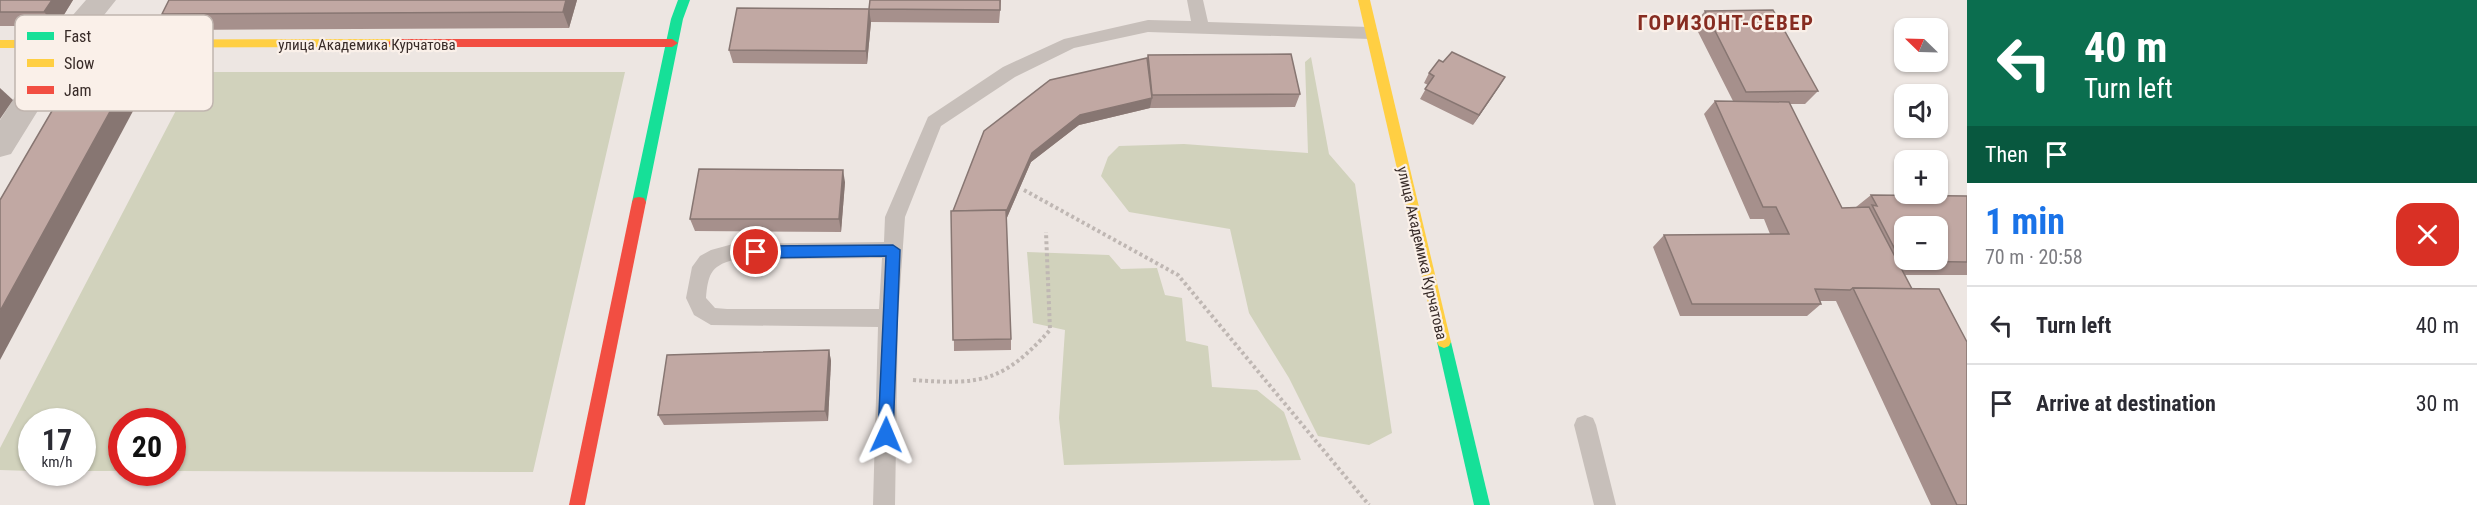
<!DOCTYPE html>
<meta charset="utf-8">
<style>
body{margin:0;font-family:"Roboto Condensed",sans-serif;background:#f2f2f3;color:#2b2b33;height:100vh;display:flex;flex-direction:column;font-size:22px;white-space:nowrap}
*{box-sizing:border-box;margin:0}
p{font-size:20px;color:#7c7c81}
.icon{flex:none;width:33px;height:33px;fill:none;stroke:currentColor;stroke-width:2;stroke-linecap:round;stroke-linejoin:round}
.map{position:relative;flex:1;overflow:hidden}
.details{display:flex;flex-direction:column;background:#fff;width:510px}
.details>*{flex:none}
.hud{background:#0b6e4f;color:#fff;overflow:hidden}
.needle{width:39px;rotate:293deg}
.controls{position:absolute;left:1894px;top:18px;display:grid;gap:12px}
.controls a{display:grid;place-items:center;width:54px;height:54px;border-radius:12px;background:#fff;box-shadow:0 2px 4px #0004;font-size:30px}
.speed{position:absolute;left:18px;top:408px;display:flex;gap:12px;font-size:30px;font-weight:700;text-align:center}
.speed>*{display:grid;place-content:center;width:78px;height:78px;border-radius:50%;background:#fff;box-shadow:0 2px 4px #0004;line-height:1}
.speed small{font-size:15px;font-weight:400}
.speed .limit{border:9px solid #d22;background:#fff;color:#111}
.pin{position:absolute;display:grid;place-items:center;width:51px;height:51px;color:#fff;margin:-26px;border:3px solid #fff;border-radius:50%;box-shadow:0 2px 6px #0007}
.me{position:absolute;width:66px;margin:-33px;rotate:1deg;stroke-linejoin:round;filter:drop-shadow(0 0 4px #0008)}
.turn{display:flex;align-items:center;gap:21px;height:126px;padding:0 18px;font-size:27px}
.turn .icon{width:78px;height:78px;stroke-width:2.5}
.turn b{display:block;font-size:42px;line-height:51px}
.then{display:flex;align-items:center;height:57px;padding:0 18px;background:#0003;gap:12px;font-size:22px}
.round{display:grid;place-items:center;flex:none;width:63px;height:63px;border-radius:18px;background:#f2f2f3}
.head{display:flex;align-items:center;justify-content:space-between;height:102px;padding:0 18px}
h1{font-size:36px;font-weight:700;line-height:45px;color:#1a73e8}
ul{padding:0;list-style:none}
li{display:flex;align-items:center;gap:18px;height:78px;padding:0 18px;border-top:2px solid #e1e1e2}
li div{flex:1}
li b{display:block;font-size:22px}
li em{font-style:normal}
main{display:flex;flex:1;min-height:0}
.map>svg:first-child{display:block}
.green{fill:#d1d2bc}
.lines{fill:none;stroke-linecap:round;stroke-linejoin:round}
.path{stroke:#bfb7b3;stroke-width:4;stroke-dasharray:3 3;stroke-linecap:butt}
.lane{fill:#c7bfba;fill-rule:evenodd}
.street{fill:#c7bfba;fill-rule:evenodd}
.fast{fill:#16e098;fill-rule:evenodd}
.slow{fill:#ffcf43;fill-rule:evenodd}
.jam{fill:#f24e42;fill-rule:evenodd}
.wall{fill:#a6908c}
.shaded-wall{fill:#877672}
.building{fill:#c1a8a3;stroke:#877672;stroke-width:1.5;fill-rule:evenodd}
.route{fill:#1a73e8;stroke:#114b97;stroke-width:1.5}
.labels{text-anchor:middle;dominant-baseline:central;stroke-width:4.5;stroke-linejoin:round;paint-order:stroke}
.street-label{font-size:15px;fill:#382b28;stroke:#faf0e9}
.district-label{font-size:21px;font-weight:bold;letter-spacing:1.5px;fill:#872c21;stroke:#faf0e9}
.key{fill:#faf0e9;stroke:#c0b5af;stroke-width:1.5}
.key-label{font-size:16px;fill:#382b28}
</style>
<main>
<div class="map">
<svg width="1967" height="505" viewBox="0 0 1967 505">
<rect width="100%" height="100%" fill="#ede6e2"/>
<!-- green -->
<g class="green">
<path d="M1311,57L1329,154L1355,184L1392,433L1369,445L1318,436L1289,378L1249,313L1230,229L1129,212L1101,176L1108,157L1119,146L1184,144L1308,153L1305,62Z"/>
<path d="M196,72H625L533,472L173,471L172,422H122L121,471H83L82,422H32L31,471L0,470V448Z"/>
<path d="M1027,252L1109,255L1121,269L1157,268L1165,295L1182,298L1186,341L1208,346L1212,387L1257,390L1284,412L1301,460L1064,465L1059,418L1065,330L1033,323Z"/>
</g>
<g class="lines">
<!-- path -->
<g class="path">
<path d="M1024,190L1178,275L1369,505"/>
<path d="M913,380C982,385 1003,382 1050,330L1046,232"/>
</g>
<!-- lane -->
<g class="lane">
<path d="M1187,0H1203L1208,22L1370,27L1378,33L1370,39L1148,32L1074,48L1015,77L941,126L905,217L898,318L895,505H873L878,327L711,325L694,315L686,298L692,267L700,256L711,250L733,244L884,242L885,217L928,117L1003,67L1064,39L1148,20L1191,21ZM882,258L879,309H727L715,308L706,298C708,276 710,266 733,260Z"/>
<path d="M1585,415L1593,418L1596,425L1616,505H1594L1574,425L1577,418Z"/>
</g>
<!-- street -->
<path class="street" d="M86,0H116L73,54L11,154L0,157V120L53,38Z"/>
<!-- fast -->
<g class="fast">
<path d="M678,0H690L683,19L646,202L644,206H634L632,202L671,19Z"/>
<path d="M1444,336L1449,338L1451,342L1490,505H1474L1437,342L1439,338Z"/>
</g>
<!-- slow -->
<g class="slow">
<path d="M1358,0H1370L1451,342L1449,346L1444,348L1439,346L1437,342Z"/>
<path d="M393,39L399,43L393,47L0,48V40Z"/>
</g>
<!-- jam -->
<g class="jam">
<path d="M393,39H672L678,43L672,47H393L387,43Z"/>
<path d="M639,197L644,198L646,202L585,505H569L632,202L634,198Z"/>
</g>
</g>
<!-- wall -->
<g class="wall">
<path d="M0,0H73L57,26H0Z"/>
<path d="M577,0L569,28L175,30L162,14Z"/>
<path d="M1001,0L999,23L871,22L867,64L733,63L729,50L869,9Z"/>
<path d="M1705,11L1818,91L1805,104H1790L1842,208L1856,207L1871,195L1967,196V275H1905L1967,505H1931L1836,301H1820L1821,304L1807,316H1680L1653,247L1664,235L1770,234L1764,219H1750L1704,114L1715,101H1733L1694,24Z"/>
<path d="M1148,55L1300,94L1295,107L1150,108L1079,125L1031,162L1006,220L1011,339V350L954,351L953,211L1147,58Z"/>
<path d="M1443,62L1505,77L1473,125L1420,99L1428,85L1424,83L1429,73Z"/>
<path d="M845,182L841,232L695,231L690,219Z"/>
<path d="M829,350L831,361L828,421L664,425L658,415Z"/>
</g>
<!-- shaded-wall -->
<g class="shaded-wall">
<path d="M52,0H73L57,26L44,12Z"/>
<path d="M566,0H577L569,28L563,12Z"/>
<path d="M869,9L871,22L867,64L866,51Z"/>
<path d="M134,68L148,83L0,360V311Z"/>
<path d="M1505,77L1499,87L1473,125L1479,115Z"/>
<path d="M0,88L13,100L0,119Z"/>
<path d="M1152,98L1150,108L1079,125L1031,162L1005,222L1006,213L1032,153L1080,115Z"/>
<path d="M843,170L845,182L841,232L839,219Z"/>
<path d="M829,350L831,361L828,421L825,411Z"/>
</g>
<!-- building -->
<g class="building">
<path d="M0,0H52L44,12H0Z"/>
<path d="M169,0H566L563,12L162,14Z"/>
<path d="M870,0H1000V10L869,9L866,51L729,50L737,8L869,9Z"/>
<path d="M1773,10L1818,91L1746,92L1705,11Z"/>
<path d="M1452,52L1505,77L1479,115L1425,89L1434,76L1429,73L1439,60L1443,62Z"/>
<path d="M1291,54L1300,94L1152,95L1148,55Z"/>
<path d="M1147,58L1152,98L1080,115L1032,153L1006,212V210L953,211L984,131L1050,80Z"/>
<path d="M77,68H134L0,311V200Z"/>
<path d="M1715,101L1789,102L1842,208L1869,207L1912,289L1853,288L1850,290L1815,289L1821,304H1692L1664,235L1789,234L1776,207H1763Z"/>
<path d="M699,169L843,170L839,219H690Z"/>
<path d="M1871,195L1967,196V262L1901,261L1872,205L1877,206ZM1905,226H1938V260H1905Z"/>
<path d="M1006,210L1011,339L953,340L951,211Z"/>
<path d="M1853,288L1939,289L1967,342V505H1957Z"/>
<path d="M829,350L825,411L658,415L667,355Z"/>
</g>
<!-- route -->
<path class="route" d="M893,245L900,250L893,435L891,440L886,442L880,440L878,435L886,256L756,258L749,252L756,246Z"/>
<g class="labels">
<!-- street labels -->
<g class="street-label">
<text x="367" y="45">улица Академика Курчатова</text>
<text transform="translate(1422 253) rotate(77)">улица Академика Курчатова</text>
</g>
<!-- district labels -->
<g class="district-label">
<text x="1726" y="23">ГОРИЗОНТ-СЕВЕР</text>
</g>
</g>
<!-- legend -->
<rect x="15" y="15" width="198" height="96" rx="9" class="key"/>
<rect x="27" y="32" width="27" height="8" fill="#16e098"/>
<rect x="27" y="59" width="27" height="8" fill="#ffcf43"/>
<rect x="27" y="86" width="27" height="8" fill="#f24e42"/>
<g class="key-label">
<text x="64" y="42">Fast</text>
<text x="64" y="69">Slow</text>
<text x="64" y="96">Jam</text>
</g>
</svg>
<div class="controls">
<a><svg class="needle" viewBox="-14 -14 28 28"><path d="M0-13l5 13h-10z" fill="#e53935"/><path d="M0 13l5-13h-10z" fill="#7c7c81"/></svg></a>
<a><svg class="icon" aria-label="sound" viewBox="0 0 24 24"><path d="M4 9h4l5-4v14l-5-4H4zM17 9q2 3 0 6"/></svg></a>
<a>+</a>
<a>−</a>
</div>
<div class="speed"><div>17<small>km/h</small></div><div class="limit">20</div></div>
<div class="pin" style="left:756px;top:252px;background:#d93025"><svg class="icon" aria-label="arrive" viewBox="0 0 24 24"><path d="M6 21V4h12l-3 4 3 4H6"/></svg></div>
<svg class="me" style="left:886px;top:435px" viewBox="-20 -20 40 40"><path d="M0-17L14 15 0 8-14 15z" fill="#1a73e8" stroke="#fff" stroke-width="4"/></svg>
</div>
<section class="details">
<div class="hud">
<div class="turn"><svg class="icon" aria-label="left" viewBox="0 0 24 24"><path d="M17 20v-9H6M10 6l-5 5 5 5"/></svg><div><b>40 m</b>Turn left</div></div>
<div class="then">Then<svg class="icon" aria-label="arrive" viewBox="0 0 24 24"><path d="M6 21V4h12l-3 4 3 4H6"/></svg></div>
</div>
<div class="head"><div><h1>1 min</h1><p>70 m · 20:58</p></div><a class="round" style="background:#d93025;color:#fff"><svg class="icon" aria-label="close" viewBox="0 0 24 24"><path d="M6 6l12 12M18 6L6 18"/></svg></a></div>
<ul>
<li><svg class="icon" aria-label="left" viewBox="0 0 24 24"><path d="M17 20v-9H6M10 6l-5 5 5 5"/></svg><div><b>Turn left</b></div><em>40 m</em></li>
<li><svg class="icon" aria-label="arrive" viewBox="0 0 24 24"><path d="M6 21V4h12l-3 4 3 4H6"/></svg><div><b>Arrive at destination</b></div><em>30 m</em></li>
</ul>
</section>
</main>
